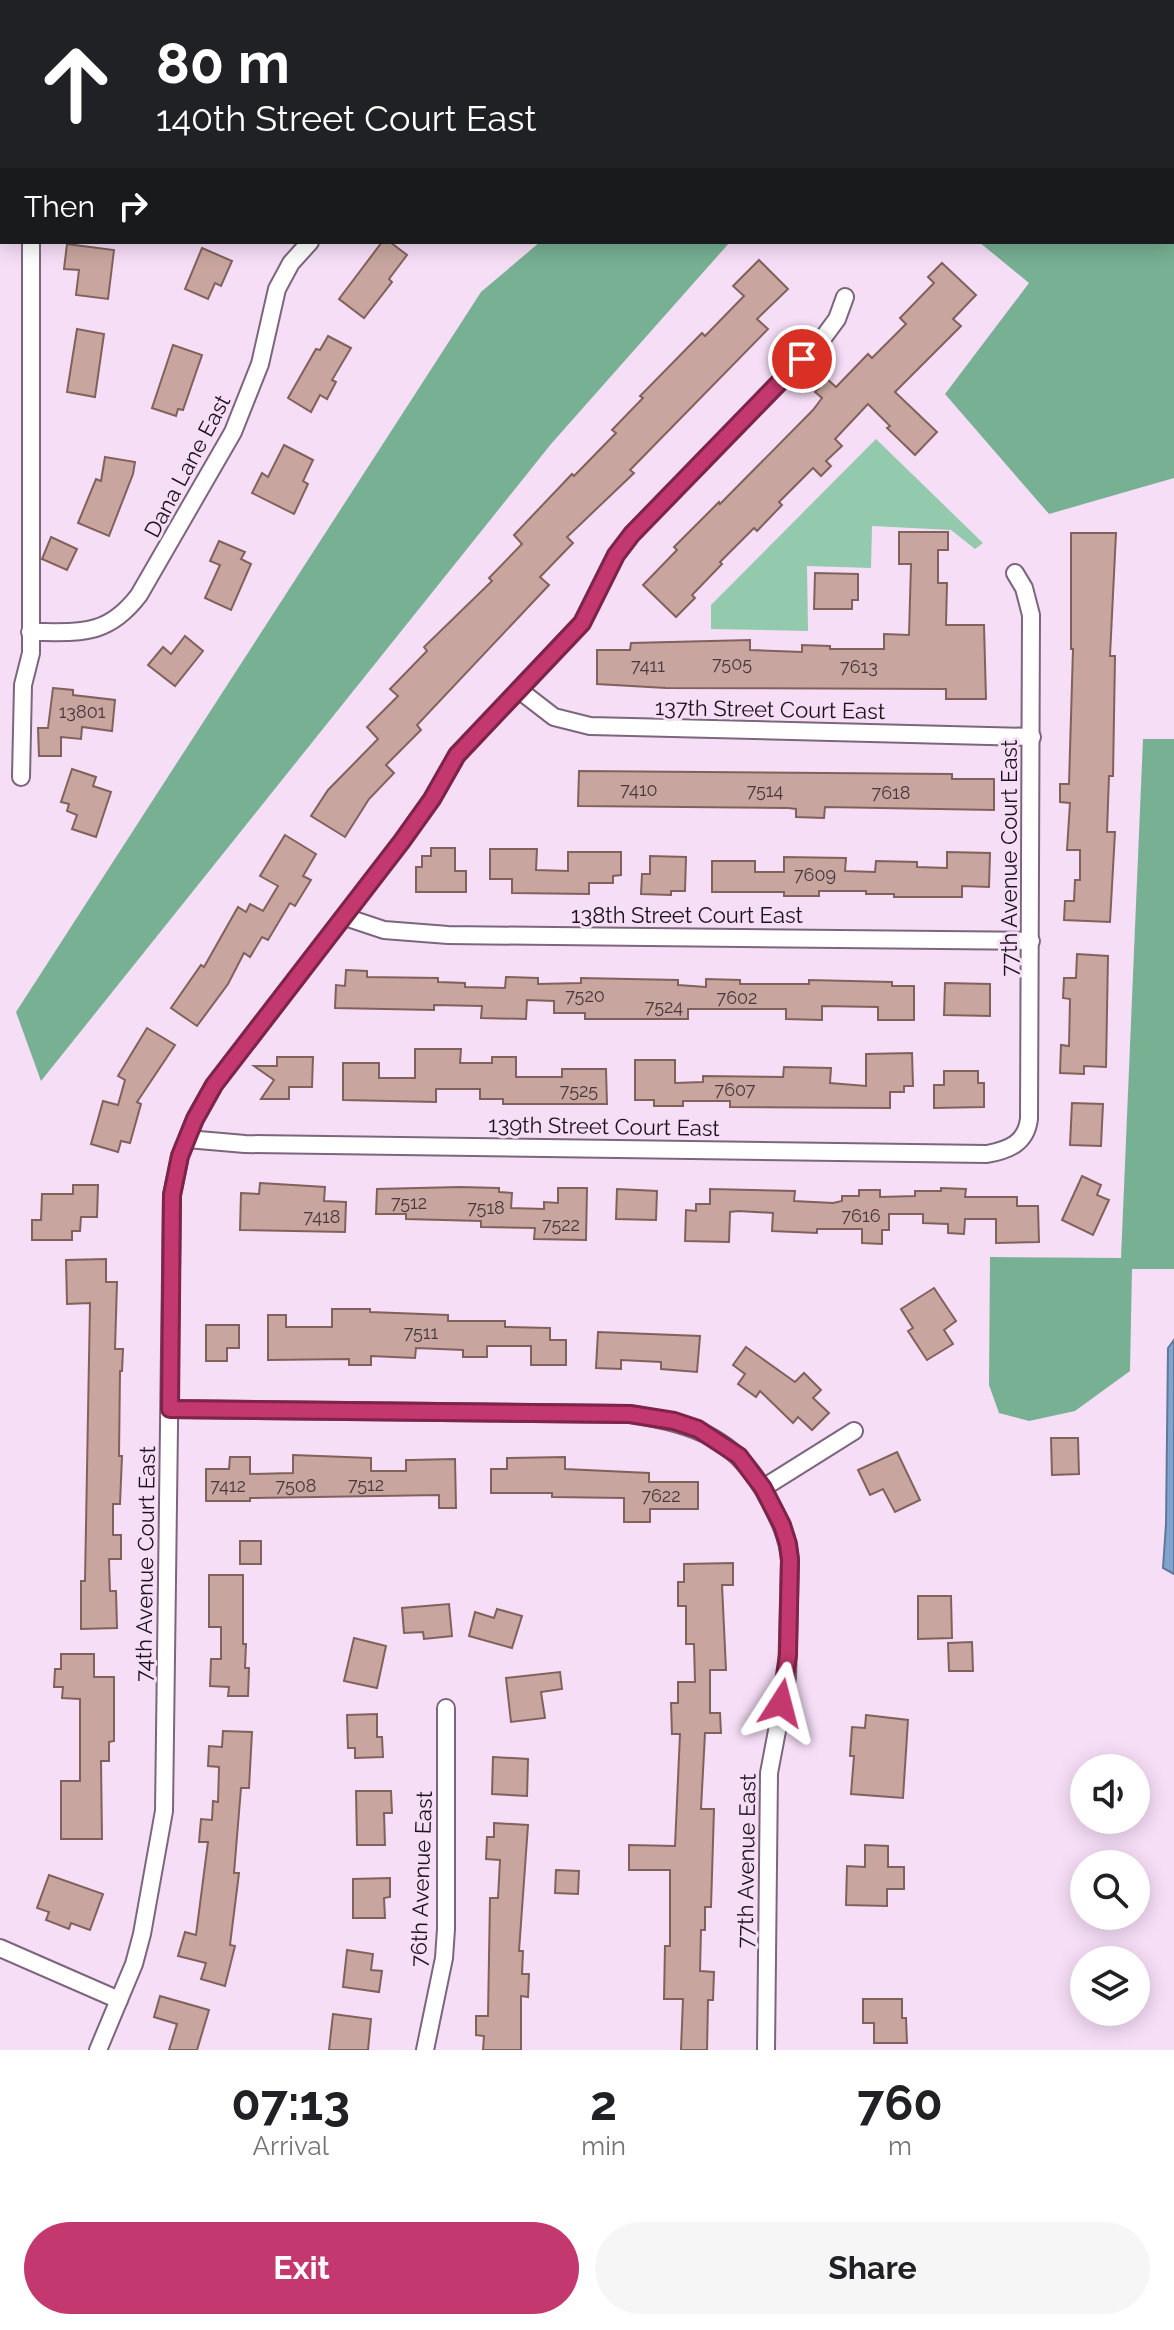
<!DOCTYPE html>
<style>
body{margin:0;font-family:Raleway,sans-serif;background:#f6f6f6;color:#202124;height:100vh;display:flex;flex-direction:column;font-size:30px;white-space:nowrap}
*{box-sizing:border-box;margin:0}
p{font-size:26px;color:#757577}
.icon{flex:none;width:44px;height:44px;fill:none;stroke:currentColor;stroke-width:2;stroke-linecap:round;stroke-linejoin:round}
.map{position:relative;height:2050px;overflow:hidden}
.side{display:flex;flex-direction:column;background:#fff;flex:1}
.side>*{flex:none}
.hud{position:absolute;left:0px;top:0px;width:1174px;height:244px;box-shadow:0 4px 20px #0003;background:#202124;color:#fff;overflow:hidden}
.controls{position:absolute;left:1070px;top:1754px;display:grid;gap:16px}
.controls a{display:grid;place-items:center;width:80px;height:80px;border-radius:50%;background:#fff;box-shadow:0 4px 20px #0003;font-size:40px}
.pin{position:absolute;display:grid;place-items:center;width:68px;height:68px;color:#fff;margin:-34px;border:4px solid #fff;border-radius:50%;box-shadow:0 2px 8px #0007}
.me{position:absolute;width:88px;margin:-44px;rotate:9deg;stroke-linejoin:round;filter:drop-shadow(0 0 6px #0008)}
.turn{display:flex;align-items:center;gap:28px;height:168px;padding:0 24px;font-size:36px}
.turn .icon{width:104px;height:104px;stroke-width:2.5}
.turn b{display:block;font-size:56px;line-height:68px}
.then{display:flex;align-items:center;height:76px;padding:0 24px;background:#0003;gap:16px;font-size:30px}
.eta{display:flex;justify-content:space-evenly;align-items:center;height:136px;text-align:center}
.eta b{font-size:48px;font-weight:700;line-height:56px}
.cta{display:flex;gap:16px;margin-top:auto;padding:16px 24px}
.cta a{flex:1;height:92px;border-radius:48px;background:#c3386e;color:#fff;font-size:32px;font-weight:700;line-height:92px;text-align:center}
.cta a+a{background:#f6f6f6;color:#202124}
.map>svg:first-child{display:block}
.green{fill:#93c9ad}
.forest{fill:#77b093}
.water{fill:#7fa4cd;stroke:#617898;stroke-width:2}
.building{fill:#c8a69f;stroke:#81615b;stroke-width:2}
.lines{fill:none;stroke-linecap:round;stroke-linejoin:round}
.minor-casing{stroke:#7b667c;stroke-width:20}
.minor{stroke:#fff;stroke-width:16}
.route-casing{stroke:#7f2448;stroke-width:20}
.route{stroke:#c3386e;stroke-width:14}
.labels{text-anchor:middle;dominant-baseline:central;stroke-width:6;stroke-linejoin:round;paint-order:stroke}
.number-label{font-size:18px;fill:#46383d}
.street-label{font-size:22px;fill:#1b131c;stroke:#f6def7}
</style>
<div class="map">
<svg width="1174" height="2050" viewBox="0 0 1174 2050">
<rect width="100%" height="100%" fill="#f6def7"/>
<!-- green -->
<path class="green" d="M876,439L983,543L975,549L951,530L872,526L871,568L807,566L808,631L711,629V605Z"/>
<!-- forest -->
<g class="forest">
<path d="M811,0H1174V478L1049,514L945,394L1029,283L979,242H1172V2H810Z"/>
<path d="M540,242H730L551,444L41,1081L16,1012L481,292Z"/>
<path d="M1143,739H1174V1269H1132L1130,1371L1075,1411L1029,1421L999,1413L989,1385L990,1257L1121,1258Z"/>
</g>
<!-- water -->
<path class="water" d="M1174,1340V1574L1163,1568L1166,1524L1168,1348Z"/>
<!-- building -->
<g class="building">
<path d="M382,242H390L407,255L389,279L392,282L364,318L339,299Z"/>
<path d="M67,244L114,250L108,299L76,295L79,270L64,269Z"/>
<path d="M202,248L232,261L221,286L215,283L208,299L185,289Z"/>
<path d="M759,260L788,289L757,319L768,329L630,470L634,473L567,537L573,543L540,577L549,585L417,725L421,730L386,765L394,773L369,799L345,837L311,816L328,790L378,739L367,727L398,696L390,689L427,651L424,647L492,581L489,578L522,544L514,535L572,474L574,476L616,433L612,430L643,398L640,396L702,333L705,336L744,296L733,286Z"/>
<path d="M942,263L976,295L953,319L961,326L895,392L937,432L915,455L887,428L890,426L868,404L835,439L842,446L826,461L831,466L821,476L813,468L779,502L782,505L757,531L754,528L720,562L722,564L692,595L695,598L676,617L643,585L677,550L674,547L719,502L720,504L813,410L822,398L815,392L827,379L836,387L868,354L872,358L906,324L900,318L934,283L928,277Z"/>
<path d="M77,329L104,334L95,397L67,392Z"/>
<path d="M328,336L351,348L332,380L336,382L327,399L320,395L311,412L288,398L316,349L320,350Z"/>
<path d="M173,345L202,355L183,410L178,409L176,416L152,408Z"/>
<path d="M284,445L313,460L303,481L308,484L294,514L252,493L262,473L268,477Z"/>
<path d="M105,457L135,462L133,474L109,536L78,523L96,479L101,481Z"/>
<path d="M899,532H948V550H938V583H947L946,625H984L986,699H946V689L666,688L597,684V650H630L631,643L750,640V650L802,652V645L830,646V649H884V634L909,635L911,564H899Z"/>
<path d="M1071,533H1116L1110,656H1115L1113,776H1109L1107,832H1115L1110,922L1064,920L1065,901H1074L1075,880H1080V850H1067L1070,803L1060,802V784H1069L1073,649H1071Z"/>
<path d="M51,537L77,549L67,570L42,559Z"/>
<path d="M219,541L245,552L241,559L251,564L231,610L205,598L220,565L210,561Z"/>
<path d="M815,573L858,574V600H852V609H814Z"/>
<path d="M185,636L203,651L175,686L148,665L163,647L171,654Z"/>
<path d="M53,688L73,690V695L115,700L112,731L82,727L81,739L61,737V756H39L38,728H48Z"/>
<path d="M72,769L96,777L93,786L111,792L96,837L72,829L77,815L67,811L69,804L61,802Z"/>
<path d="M579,771L952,774V779H994V810L825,807L824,818L796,817V809L788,808L578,806Z"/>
<path d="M285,835L316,854L303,876L311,880L295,906L290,903L268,940L262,937L250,957L244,953L228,984L197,1026L171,1008L201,965L204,967L238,907L246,912L250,904L263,911L278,886L260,876Z"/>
<path d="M431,848H455V871H466V892H416V867H422V856H431Z"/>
<path d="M490,849H537L536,870L568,871V852H621V875L613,876V883H589V894L512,893V879H490Z"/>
<path d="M947,852L990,853L989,887L962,886V897H894V894H866V891H819V896H784V892H712V861H755V872H784V857L846,858L845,871L875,872L876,861L917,862V867L947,868Z"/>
<path d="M650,856L686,857L685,891H671V895L641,894L642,874H650Z"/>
<path d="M1077,954L1108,956L1106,1067L1084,1066V1074L1060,1073L1061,1045L1069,1046L1070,999L1063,998L1064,978H1076Z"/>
<path d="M346,970L367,971V977L438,978V982L465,983V987L505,988L506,977L538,978V984L581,983V978L678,980V985L706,987V979L740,980V984H809V980L892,982V986H914V1020H878V1007L822,1006V1020L786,1019V1009H688V1019H585V1013H554V1001L527,1000L526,1019L481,1018L482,1006L434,1005V1010L335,1008L336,985L345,986Z"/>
<path d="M945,983L990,984V1016L944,1015Z"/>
<path d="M147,1028L175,1045L137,1102L141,1104L130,1143L121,1141L118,1152L91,1144L103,1101L118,1105L125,1080L118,1076Z"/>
<path d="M415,1049H461L460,1063H492V1057H516V1077H562V1069H606L607,1104H503V1099H480V1089H436V1102L343,1100V1063H379V1078H415Z"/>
<path d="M912,1053L913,1086H904V1092H890V1108L730,1107V1101H683V1106H654V1100H635V1060H675V1083L703,1082V1076L783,1077L784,1067L831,1068L830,1083L866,1086V1054Z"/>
<path d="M277,1057H313L312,1087H289V1099H261L274,1080L254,1066H277Z"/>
<path d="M944,1071H978V1083H984V1107L934,1108V1085H944Z"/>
<path d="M1072,1103L1103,1104L1101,1146L1070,1145Z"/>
<path d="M1082,1176L1101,1185L1097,1195L1109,1200L1093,1235L1062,1220Z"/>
<path d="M260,1183L325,1187L324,1201L346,1202L345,1232L240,1230L241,1193L259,1194Z"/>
<path d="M73,1185H98L97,1217H81L80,1231H72V1240H32V1220H41L42,1194H73Z"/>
<path d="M460,1187L499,1188V1192L512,1193L511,1208L544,1209V1202L558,1203V1188H587L586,1240L534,1239L535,1228L481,1227V1221L406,1219V1214H376L377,1189Z"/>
<path d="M941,1188L966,1189L965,1197H1017V1206H1038L1039,1242L996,1243V1219H965L964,1234L948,1233V1224L923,1223V1214H889V1230H882V1244L862,1243V1229H817V1233L772,1231L773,1213L738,1211L730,1212L729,1242L685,1241L686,1210L696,1211V1204H710V1189L795,1191L794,1201L833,1203L842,1201V1196H859V1190H880V1197L915,1196V1191H941Z"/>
<path d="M617,1189L657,1191L656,1220L616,1219Z"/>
<path d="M106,1259V1282H117L115,1349H123L122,1371H120L119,1456H122L120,1504H113V1535H121V1559H109L110,1591H116L117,1628L81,1629V1581H85L90,1303L67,1304L66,1260Z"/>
<path d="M934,1288L956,1321L944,1330L953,1344L927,1360L908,1331L913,1328L901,1309Z"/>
<path d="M332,1309H370V1312L448,1315V1321H505V1327L550,1328V1340H566V1365H531V1346H487V1357H463V1350L416,1348L415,1358L371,1356V1365H349V1359L268,1360V1315H286V1327H332Z"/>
<path d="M206,1325H239V1348H227V1361H206Z"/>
<path d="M598,1332L700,1336L697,1372L661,1369V1362L621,1360V1369L596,1368Z"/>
<path d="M746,1347L795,1382L804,1373L821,1390L813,1398L829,1413L812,1430L798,1417L793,1423L760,1391L756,1397L738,1384L745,1374L733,1365Z"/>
<path d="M1051,1438H1078L1079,1474L1052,1475Z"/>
<path d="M897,1452L920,1500L895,1512L883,1489L870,1495L858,1470Z"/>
<path d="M293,1455L371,1458V1471H406V1460H411L455,1459L456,1508H439V1495L250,1498V1501H206V1469H229L230,1457H250V1474L293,1473Z"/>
<path d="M565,1457V1469L649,1473V1482H698V1509H650V1522H624V1498L552,1497V1493H491V1469H507V1458Z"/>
<rect x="240" y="1541" width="21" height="23"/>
<path d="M733,1563V1585H722L726,1670H710V1713H720L721,1733H705L701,1809H714L711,1907H705V1930H701L700,1971L714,1972L713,2000H708L707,2050H681L683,1999H664L665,1946H670V1870H629V1845L675,1846L680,1734H672L671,1703H678V1682H695L694,1644H686V1606H678V1582H684V1564Z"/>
<path d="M209,1575H243V1644H246L245,1668H249L248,1696H228L229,1687L210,1686L211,1659H221V1627H209Z"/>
<path d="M918,1596H951L952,1638L918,1639Z"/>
<path d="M449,1604L452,1636L424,1639L423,1632L404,1633L402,1608Z"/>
<path d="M497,1609L522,1616L512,1648L469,1636L475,1612L494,1618Z"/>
<path d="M354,1638L386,1646L377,1688L344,1681Z"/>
<path d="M972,1642L973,1671H949L948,1643Z"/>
<path d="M61,1654H94V1677H114V1741L109,1742V1761H101L102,1839H61V1781H80V1699L62,1698L63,1687H54L55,1669H61Z"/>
<path d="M560,1672L562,1689L541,1692L545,1718L511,1722L506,1678Z"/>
<path d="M377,1714V1737H382L383,1757L355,1758V1748H348L347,1715Z"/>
<path d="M866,1715L908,1720L903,1798L851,1794L854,1756H850L852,1727L865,1728Z"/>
<path d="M223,1731L252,1732L249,1788H241L234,1873H239L230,1945L235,1946L225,1986L201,1979L206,1963L178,1956L185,1932L196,1935L208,1842H199L201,1819L212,1820L213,1801L218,1802L219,1767L208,1766L209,1746L222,1747Z"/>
<path d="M493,1757L528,1759L527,1796L492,1794Z"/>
<path d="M356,1791H391L392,1813H384L385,1845H357Z"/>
<path d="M494,1823L528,1825L519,1951H523L522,1974H529L528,1997L521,1996V2050H483L484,2036L476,2035V2016H488L490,1898H498L500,1860L486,1859L487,1837H494Z"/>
<path d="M865,1845L888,1846V1867H904V1889H887V1906L846,1905L847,1866L865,1867Z"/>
<path d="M556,1870L579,1871L578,1894L555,1893Z"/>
<path d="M49,1875L103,1894L90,1930L71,1923L69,1929L46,1920L49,1912L37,1908Z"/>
<path d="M390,1878V1897L384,1898L385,1918H353V1879Z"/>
<path d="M347,1950L373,1954L371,1970L382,1971L379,1992L343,1987Z"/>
<path d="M160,1996L209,2010L197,2050H169L177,2024L154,2017Z"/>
<path d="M863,1999H902V2018H906L907,2043H874V2023H863Z"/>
<path d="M333,2014L371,2019L368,2050H329Z"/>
</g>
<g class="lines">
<!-- minor casing -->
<g class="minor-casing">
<g id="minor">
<path d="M460,2V0"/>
<path d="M30,632C80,632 107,637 139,595L233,432L260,364L277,289L291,263L310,242"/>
<path d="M519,690L554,717L590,726L1032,737"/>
<path d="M21,777L23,685L31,653V242"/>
<path d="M345,917L384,930L448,935L1031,941"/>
<path d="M187,1139L245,1144L987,1154C1009,1150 1026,1143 1029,1119L1031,615L1024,588L1015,573"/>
<path d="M170,1409L630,1414C697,1425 738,1438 770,1502C780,1521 788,1538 790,1560L787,1678L769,1773L766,2050"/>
<path d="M763,1488L854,1431"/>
<path d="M0,1948L119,2000"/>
<path d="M98,2050L134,1964L142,1934L164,1811L172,1195L180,1156L195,1119L214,1085L402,841L432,799L457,755L582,623L616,555L632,534L823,338L837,319L845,297"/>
<path d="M425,2050L444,1958L446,1929V1708"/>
</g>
</g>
<!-- minor -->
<use href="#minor" class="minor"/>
</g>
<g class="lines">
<!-- route casing -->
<g class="route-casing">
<path id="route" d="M781,1703L788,1655L790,1560L788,1544L782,1525L763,1488L739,1456L698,1429L674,1421L630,1414L170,1409L172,1195L180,1156L195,1119L214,1085L402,841L432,799L457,755L582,623L616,555L632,534L802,359"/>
</g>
<!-- route -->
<use href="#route" class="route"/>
</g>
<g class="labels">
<!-- number labels -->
<g class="number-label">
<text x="732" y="663">7505</text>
<text x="648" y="665">7411</text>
<text x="859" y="666">7613</text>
<text x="82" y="711">13801</text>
<text x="639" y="789">7410</text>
<text x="765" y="790">7514</text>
<text x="891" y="792">7618</text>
<text x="815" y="874">7609</text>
<text x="585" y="995">7520</text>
<text x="737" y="997">7602</text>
<text x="664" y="1006">7524</text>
<text x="735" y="1089">7607</text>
<text x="579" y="1090">7525</text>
<text x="409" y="1202">7512</text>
<text x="486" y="1207">7518</text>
<text x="861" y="1215">7616</text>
<text x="322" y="1216">7418</text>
<text x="561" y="1224">7522</text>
<text x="421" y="1332">7511</text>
<text x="366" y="1484">7512</text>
<text x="228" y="1485">7412</text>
<text x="296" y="1485">7508</text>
<text x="661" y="1495">7622</text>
</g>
<!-- street labels -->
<g class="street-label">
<text transform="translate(187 466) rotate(-62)">Dana Lane East</text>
<text transform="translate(770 709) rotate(1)">137th Street Court East</text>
<text transform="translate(1009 858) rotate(-90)">77th Avenue Court East</text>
<text x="687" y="915">138th Street Court East</text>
<text transform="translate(604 1126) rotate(1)">139th Street Court East</text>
<text transform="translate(145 1564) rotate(-89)">74th Avenue Court East</text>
<text transform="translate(746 1861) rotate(-89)">77th Avenue East</text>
<text transform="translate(421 1879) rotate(-88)">76th Avenue East</text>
</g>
</g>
</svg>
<div class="controls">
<a><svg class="icon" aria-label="sound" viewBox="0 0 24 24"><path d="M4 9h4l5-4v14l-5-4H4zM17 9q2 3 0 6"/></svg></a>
<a><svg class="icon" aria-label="search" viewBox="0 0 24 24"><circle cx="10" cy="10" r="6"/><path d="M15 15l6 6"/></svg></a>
<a><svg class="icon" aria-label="layers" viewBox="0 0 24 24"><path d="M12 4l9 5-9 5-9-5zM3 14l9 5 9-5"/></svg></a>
</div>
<div class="pin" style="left:802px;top:359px;background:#d93025"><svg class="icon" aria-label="arrive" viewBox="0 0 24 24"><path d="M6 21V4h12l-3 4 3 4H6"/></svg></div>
<svg class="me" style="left:781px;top:1703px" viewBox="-20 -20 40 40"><path d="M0-17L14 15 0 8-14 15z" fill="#c3386e" stroke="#fff" stroke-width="4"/></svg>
<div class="hud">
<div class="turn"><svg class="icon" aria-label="ahead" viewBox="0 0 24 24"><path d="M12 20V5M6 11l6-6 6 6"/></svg><div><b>80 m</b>140th Street Court East</div></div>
<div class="then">Then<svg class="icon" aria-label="right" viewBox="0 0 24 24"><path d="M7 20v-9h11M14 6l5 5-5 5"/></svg></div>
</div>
</div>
<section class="side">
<div class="eta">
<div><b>07:13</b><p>Arrival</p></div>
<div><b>2</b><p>min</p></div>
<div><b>760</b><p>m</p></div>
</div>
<div class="cta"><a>Exit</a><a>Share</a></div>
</section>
